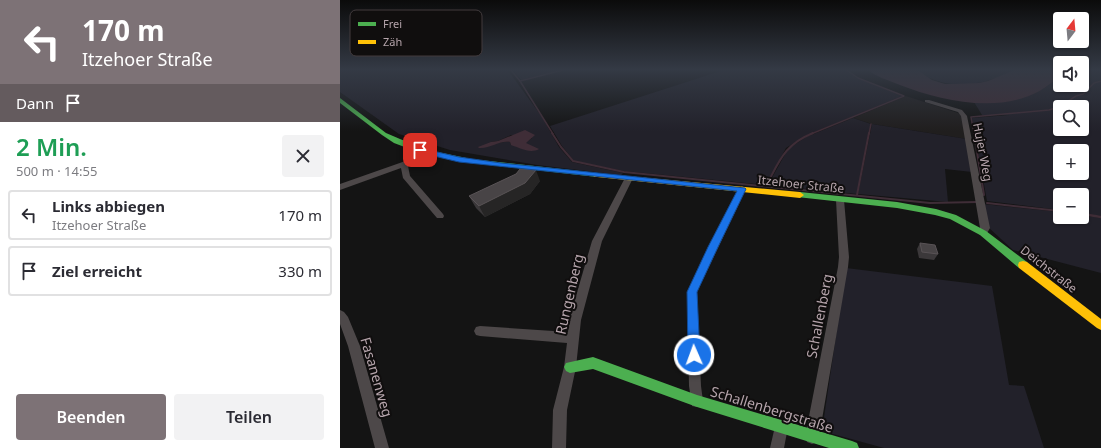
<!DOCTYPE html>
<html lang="de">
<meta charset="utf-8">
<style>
body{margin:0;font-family:"Noto Sans",sans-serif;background:#f2f2f3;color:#2b2b33;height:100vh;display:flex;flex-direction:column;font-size:15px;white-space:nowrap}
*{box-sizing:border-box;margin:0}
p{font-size:13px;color:#7c7c81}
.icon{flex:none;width:22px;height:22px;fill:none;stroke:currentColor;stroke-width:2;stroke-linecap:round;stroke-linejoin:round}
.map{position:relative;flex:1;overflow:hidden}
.drawer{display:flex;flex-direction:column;background:#fff;width:340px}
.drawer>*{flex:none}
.banner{background:#7d7276;color:#fff;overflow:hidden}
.needle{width:26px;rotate:16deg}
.tools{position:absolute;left:713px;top:12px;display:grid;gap:8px}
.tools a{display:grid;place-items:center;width:36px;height:36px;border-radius:4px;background:#fff;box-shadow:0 1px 3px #0004;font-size:20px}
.pin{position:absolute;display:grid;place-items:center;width:34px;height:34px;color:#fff;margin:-17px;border-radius:8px;box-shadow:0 2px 6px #0006}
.me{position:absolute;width:44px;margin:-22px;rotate:358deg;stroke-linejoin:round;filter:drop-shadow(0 0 3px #0008)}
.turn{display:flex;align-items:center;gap:14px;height:84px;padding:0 16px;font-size:18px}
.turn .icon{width:52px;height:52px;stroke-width:2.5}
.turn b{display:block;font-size:28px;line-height:34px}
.then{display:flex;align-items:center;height:38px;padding:0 16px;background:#0003;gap:8px;font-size:15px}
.round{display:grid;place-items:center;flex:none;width:42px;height:42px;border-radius:4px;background:#f2f2f3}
.overview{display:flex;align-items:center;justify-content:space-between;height:68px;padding:0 16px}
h1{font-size:24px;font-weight:600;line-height:30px;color:#1e9e55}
.button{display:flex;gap:8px;margin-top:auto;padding:8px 16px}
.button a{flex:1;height:46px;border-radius:4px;background:#7d7276;color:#fff;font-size:16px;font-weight:600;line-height:46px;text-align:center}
.button a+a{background:#f2f2f3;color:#2b2b33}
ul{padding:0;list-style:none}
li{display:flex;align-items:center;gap:12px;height:50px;margin:0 8px 6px;padding:0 8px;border:2px solid #e1e1e2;border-radius:4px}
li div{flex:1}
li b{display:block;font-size:15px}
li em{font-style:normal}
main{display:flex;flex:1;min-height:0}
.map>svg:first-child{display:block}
.built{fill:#201e1e}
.green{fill:#22212a;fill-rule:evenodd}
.water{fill:#3f2d37}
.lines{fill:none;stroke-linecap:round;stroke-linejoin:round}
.stream-far2{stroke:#3f2d37;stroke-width:1.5}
.stream-far1{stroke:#3f2d37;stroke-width:2}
.stream{stroke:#3f2d37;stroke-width:2.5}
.street{fill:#4d4849;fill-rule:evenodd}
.fast{fill:#4caf50;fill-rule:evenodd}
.slow{fill:#ffc107;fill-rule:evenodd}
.wall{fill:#3b383a}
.shaded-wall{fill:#262525}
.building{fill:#484446;stroke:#595356}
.route{fill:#1a73e8;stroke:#114b97}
.labels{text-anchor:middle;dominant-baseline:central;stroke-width:4;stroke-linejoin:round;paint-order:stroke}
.street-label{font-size:12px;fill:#b5a4ab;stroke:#100e0e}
.near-street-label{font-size:14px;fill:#b5a4ab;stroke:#100e0e}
.key{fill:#100e0e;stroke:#423b3d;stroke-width:1}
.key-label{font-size:11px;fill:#b5a4ab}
</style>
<main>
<section class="drawer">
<div class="banner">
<div class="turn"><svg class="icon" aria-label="left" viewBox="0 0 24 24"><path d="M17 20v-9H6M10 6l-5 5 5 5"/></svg><div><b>170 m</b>Itzehoer Straße</div></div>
<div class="then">Dann<svg class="icon" aria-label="arrive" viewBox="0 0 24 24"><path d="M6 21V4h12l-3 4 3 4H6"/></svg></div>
</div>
<div class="overview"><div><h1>2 Min.</h1><p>500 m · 14:55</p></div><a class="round"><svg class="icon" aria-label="close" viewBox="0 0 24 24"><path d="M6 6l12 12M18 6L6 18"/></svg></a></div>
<ul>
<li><svg class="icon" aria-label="left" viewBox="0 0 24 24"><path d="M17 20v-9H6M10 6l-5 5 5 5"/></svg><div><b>Links abbiegen</b><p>Itzehoer Straße</p></div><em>170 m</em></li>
<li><svg class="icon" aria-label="arrive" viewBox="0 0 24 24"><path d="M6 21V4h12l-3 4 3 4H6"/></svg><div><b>Ziel erreicht</b></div><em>330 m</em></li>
</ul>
<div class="button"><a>Beenden</a><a>Teilen</a></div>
</section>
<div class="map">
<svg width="761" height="448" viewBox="0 0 761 448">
<rect width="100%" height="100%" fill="#141414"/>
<!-- built -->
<path class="built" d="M566,96L621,114L627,139L532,124L513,118Z"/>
<!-- green -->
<g class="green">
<path d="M0,69H167L202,117L219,147L232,162L283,173L281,175L197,165L110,150L59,134L0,92ZM171,135L192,138L185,143L171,145L170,142C163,141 158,144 151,142L158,141Z"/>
<path d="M172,69H224L181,80Z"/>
<path d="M387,69H504L517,78L562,96L465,136L446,148L426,185L284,171L234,161L222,146L210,126Z"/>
<path d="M594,69H677C647,85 608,93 578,71L594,70Z"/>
<path d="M742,69H761V80L753,83L742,94L735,96L719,107L709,110L720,107L736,96L743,94L754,83L761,81V216L742,213V195H720V210L647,201L632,118L669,115H642L634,102C665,103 698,99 720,75V85H742ZM720,107H742V129H720ZM720,151H742V173H720Z"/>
<path d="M513,118L531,124L517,194L428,185L448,149L466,137Z"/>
<path d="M532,124L627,139L632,172L605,169L608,202L518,194Z"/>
<path d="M643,204L720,212V217H742V215L761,218V273L673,250L648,227Z"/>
<path d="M506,268L652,286L669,385L684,386L704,448H544L482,431Z"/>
</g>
<!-- water -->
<g class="water">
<path d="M527,69H576L592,80L605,84H614L639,83L648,81L677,69H720V75C680,118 608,104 560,85C548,80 536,77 527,69Z"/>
<path d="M185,130L195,135L186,143L199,149C190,154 180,148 171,145L170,142C159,140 150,149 139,148L138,147L151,142L158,141Z"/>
</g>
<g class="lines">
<!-- stream-far2 -->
<g class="stream-far2">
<path d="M170,69L180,81L213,134"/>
<path d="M180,81L227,69"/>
<path d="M471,134L564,96L518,78L505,69"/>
<path d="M529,134L531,124"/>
<path d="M634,134L631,117L709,110L719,107L736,96L743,94L754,83L761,81"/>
</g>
<!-- stream-far1 -->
<g class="stream-far1">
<path d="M212,133L221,147L233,161L284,172L590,203L637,202"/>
<path d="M634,133L644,195"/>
<path d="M426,186C440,160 444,145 473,133"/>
<path d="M517,195L529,133"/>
<path d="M647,203L720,211"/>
<path d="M742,214L749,215"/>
</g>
<!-- stream -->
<path class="stream" d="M743,214L761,217"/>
<!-- street -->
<g class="street">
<path d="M585,100H589L622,110L627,116L650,228L646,235H640L638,233L640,228L621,116L618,112L585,102Z"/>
<path d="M91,152H94L98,154L68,166L70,176L103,214L104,216L103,218H97L63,178L61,168L0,190V184Z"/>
<path d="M286,176H289L293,178L262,241L241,320L236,367L227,410L226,448H212L213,410L224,367L227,343L140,336L136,335L134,331L136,327L140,326L228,332L229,320L252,241Z"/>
<path d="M402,186L406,189L357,292L361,386L363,401L362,406L357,407L352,406L349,386L347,292L398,189Z"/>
<path d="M500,197L504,200L509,257L508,267L479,437L477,442L472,444L467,442L465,437L498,267L499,257L496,200Z"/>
<path d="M0,310L4,312L8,317L20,346L49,448H35L8,346L0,324Z"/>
<path d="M441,420L446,422L448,427L444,448H430L436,422Z"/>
</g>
<!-- fast -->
<g class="fast">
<path d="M0,98L46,133L60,139L88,150L131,159L257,173L261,175L257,177L131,163L83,154L54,143L42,135L0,103Z"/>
<path d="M460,192L557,202L596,209L616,215L646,231L687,262L688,265L687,268H679L640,235L610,219L595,215L557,208L457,197L456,195Z"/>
<path d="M253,357L357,395L512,441L517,443L519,448H489L357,407L253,369L230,373L226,371L224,367L226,363Z"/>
</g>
<!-- slow -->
<g class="slow">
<path d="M254,173L460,192L464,195L460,198L257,177H254L253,175Z"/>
<path d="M683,261L687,262L761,319V330L757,328L679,268L678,265L679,262Z"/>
</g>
</g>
<!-- wall -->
<g class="wall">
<path d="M200,181L190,194L145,217L136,208L129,196Z"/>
<path d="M580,243L598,254L594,260L579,258L577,249Z"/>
</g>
<!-- shaded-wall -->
<path class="shaded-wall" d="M196,170L200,181L190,194L145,217L139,206Z"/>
<!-- building -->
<g class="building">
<path d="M180,169L196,170L185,183L139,206L129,196L176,174Z"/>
<path d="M580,243L595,245L598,254L582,252Z"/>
</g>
<!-- sky -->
<linearGradient id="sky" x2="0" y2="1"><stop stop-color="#0b0b0b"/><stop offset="0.53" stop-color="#343a45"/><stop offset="1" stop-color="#343a45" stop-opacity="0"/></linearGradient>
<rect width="761" height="131" fill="url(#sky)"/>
<!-- route -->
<path class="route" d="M80,148L119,157L161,163L405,188L406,189L378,247L357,292L360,355L359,359L354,361L350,359L348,355L347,292L368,247L397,191L119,162L77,152V149Z"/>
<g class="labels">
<!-- street labels -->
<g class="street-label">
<text transform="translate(643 152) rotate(79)">Hujer Weg</text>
<text transform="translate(461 184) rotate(6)">Itzehoer Straße</text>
<text transform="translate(709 269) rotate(38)">Deichstraße</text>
</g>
<!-- near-street labels -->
<g class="near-street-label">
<text transform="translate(229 294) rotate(-77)">Rungenberg</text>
<text transform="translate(479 316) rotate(-79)">Schallenberg</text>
<text transform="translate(37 377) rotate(74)">Fasanenweg</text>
<text transform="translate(432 409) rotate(17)">Schallenbergstraße</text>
</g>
</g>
<!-- legend -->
<rect x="10" y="10" width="132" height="46" rx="6" class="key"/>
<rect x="18" y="22" width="18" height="4" fill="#4caf50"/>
<rect x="18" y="40" width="18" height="4" fill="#ffc107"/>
<g class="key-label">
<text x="43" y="28">Frei</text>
<text x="43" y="46">Zäh</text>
</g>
</svg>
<div class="tools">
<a><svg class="needle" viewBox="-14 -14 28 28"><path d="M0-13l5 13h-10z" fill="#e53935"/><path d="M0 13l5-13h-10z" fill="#7c7c81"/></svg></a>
<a><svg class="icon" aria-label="sound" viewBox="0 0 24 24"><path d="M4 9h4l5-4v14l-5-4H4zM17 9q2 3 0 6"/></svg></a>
<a><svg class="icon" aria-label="search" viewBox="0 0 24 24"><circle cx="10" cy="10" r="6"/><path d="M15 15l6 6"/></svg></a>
<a>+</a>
<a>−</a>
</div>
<div class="pin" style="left:80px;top:150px;background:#d93025"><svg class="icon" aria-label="arrive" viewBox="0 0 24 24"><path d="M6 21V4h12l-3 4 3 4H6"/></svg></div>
<svg class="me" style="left:354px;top:355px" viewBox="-20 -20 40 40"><circle r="17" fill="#1a73e8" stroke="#fff" stroke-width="3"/><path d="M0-11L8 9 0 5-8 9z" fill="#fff"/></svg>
</div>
</main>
